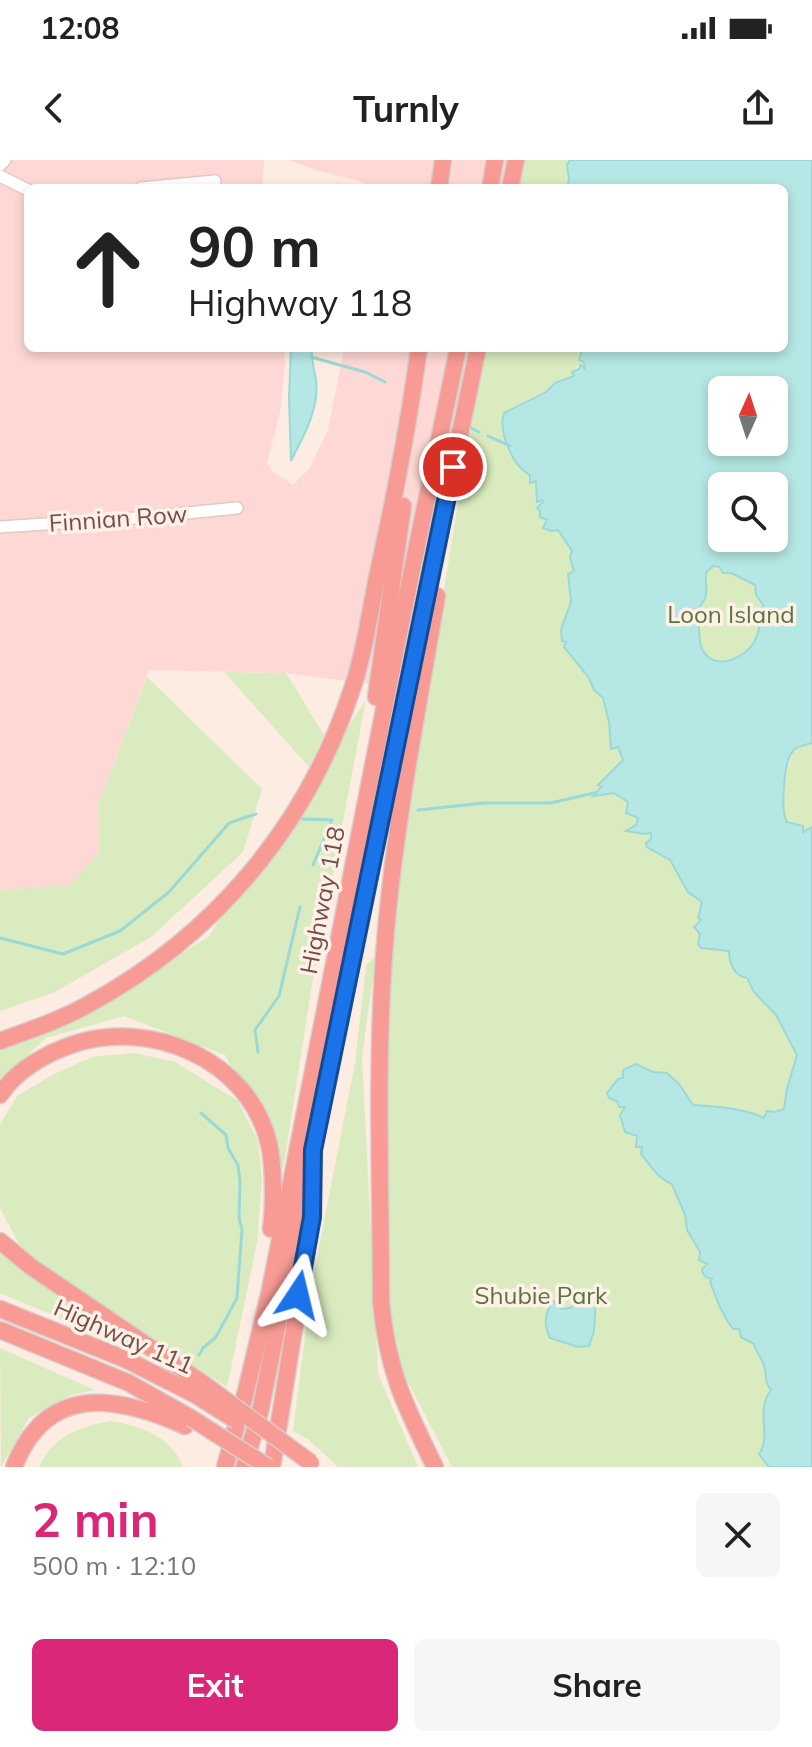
<!DOCTYPE html>
<meta charset="utf-8">
<style>
body{margin:0;font-family:Mulish,sans-serif;background:#f6f6f6;color:#222;height:100vh;display:flex;flex-direction:column;font-size:30px;white-space:nowrap}
*{box-sizing:border-box;margin:0}
p{font-size:26px;color:#767676}
.icon{flex:none;width:44px;height:44px;fill:none;stroke:currentColor;stroke-width:2;stroke-linecap:round;stroke-linejoin:round}
.map{position:relative;height:1307px;overflow:hidden}
.drawer{display:flex;flex-direction:column;background:#fff;flex:1}
.drawer>*{flex:none}
.guide{position:absolute;left:24px;top:24px;width:764px;height:168px;border-radius:12px;box-shadow:0 4px 12px #0003;background:#fff;color:#222;overflow:hidden}
.needle{width:52px;rotate:3deg}
.controls{position:absolute;left:708px;top:216px;display:grid;gap:16px}
.controls a{display:grid;place-items:center;width:80px;height:80px;border-radius:12px;background:#fff;box-shadow:0 4px 12px #0003;font-size:40px}
.pin{position:absolute;display:grid;place-items:center;width:68px;height:68px;color:#fff;margin:-34px;border:4px solid #fff;border-radius:50%;box-shadow:0 2px 8px #0007}
.me{position:absolute;width:88px;margin:-44px;rotate:10deg;stroke-linejoin:round;filter:drop-shadow(0 0 6px #0008)}
.turn{display:flex;align-items:center;gap:28px;height:168px;padding:0 32px;font-size:36px}
.turn .icon{width:104px;height:104px;stroke-width:2.5}
.turn b{display:block;font-size:56px;line-height:68px}
.round{display:grid;place-items:center;flex:none;width:84px;height:84px;border-radius:12px;background:#f6f6f6}
.summary{display:flex;align-items:center;justify-content:space-between;height:136px;padding:0 32px}
h1{font-size:48px;font-weight:700;line-height:60px;color:#db2777}
.action{display:flex;gap:16px;margin-top:auto;padding:16px 32px}
.action a{flex:1;height:92px;border-radius:12px;background:#db2777;color:#fff;font-size:32px;font-weight:700;line-height:92px;text-align:center}
.action a+a{background:#f6f6f6;color:#222}
.status{display:flex;justify-content:space-between;align-items:center;height:56px;padding:0 40px;background:#fff;direction:ltr}
.status svg{height:22px;fill:currentColor}
header{display:flex;justify-content:space-between;align-items:center;height:104px;padding:0 32px;background:#fff;font-size:36px;font-weight:700}
.map>svg:first-child{display:block}
.commercial{fill:#fed8d4}
.green{fill:#daebbf}
.water{fill:#b5e7e4;stroke:#9bd9d6;stroke-width:2;fill-rule:evenodd}
.lines{fill:none;stroke-linecap:round;stroke-linejoin:round}
.stream{stroke:#9bd9d6;stroke-width:3}
.minor-casing{stroke:#e3c9c0;stroke-width:14}
.highway-casing{stroke:#d8cdcb;stroke-width:19}
.minor{stroke:#fff;stroke-width:11}
.highway{stroke:#f99b95;stroke-width:16}
.highway-bridge-casing{stroke:#d8cdcb;stroke-width:19;stroke-linecap:butt}
.highway-bridge{stroke:#f99b95;stroke-width:16}
.route-casing{stroke:#114b97;stroke-width:20}
.route{stroke:#1a73e8;stroke-width:14}
.labels{text-anchor:middle;dominant-baseline:central;stroke-width:7;stroke-linejoin:round;paint-order:stroke}
.street-label{font-size:24px;fill:#754e47;stroke:#fff1e8}
.park-label{font-size:24px;fill:#58753c;stroke:#fff1e8}
</style>
<div class="status"><b>12:08</b><svg viewBox="0 0 49 12"><path d="M0 12V9h3v3zM5 12V6h3v6zM10 12V3h3v9zM15 12V0h3v12zM26 1h20v11H26zM47 4h2v5h-2z"/></svg></div>
<header><svg class="icon" aria-label="back" viewBox="0 0 24 24"><path d="M15 5l-7 7 7 7"/></svg>Turnly<svg class="icon" aria-label="share" viewBox="0 0 24 24"><path d="M12 15V3M7 8l5-5 5 5M5 13v7h14v-7"/></svg></header>
<div class="map">
<svg width="812" height="1307" viewBox="0 0 812 1307">
<rect width="100%" height="100%" fill="#fdece1"/>
<!-- commercial -->
<g class="commercial">
<path d="M0,0H264L262,28H28V188H284L285,203L280,252L267,303L271,310L293,325L309,309L328,270L344,188H470L400,528L286,513L149,510L98,645L100,691L70,725L0,730Z"/>
<path d="M289,0H509L503,28H363L364,22L312,9Z"/>
</g>
<!-- green -->
<g class="green">
<path d="M515,0H570L567,5L569,19L567,28H510Z"/>
<path d="M483,188H583L579,200L584,202L585,209L581,205L573,211L575,216C557,228 494,245 503,275C504,279 507,282 509,285C515,297 519,310 531,315L533,321H537L542,339L539,356L563,375L572,391L570,397L574,411L637,562L621,638C637,646 653,677 661,695L670,700L689,733L702,742L698,757L701,760L700,776L729,791V800L779,858L797,895L798,907L787,929L784,949L764,958L695,947L689,942L684,932L657,912L623,917L615,924L632,974L677,1028L699,1080L702,1102L707,1104L711,1122L769,1206L774,1307H452L410,1226L391,1204L379,833Z"/>
<path d="M713,405L723,413H731L755,425C756,433 759,435 762,441C765,449 758,470 756,478C749,499 710,515 701,485C698,476 698,459 700,449C700,446 704,441 705,438C707,431 705,421 706,413Z"/>
<path d="M224,512L286,513L324,575L309,607Z"/>
<path d="M147,517L262,629L243,692L151,777L53,833L0,851V730L70,725L100,691L98,645Z"/>
<path d="M366,540L312,824L283,1010L225,895L124,856L46,878L20,902L0,930V888L79,858L208,777Z"/>
<path d="M812,583V667L803,672V666L783,659V626L793,591Z"/>
<path d="M376,795L362,897L378,1214L418,1307H338L308,1279L293,1271L311,1128L355,903L366,805Z"/>
<path d="M134,893L175,902L238,941L258,981L262,1019L257,1083L227,1227L27,1099L0,1048V965L17,936L54,914L92,897Z"/>
<path d="M0,1082L145,1194L0,1133Z"/>
<path d="M0,1188L95,1230L71,1235L29,1258L1,1307Z"/>
<path d="M111,1261C141,1266 171,1276 183,1307H39C52,1277 80,1266 111,1261Z"/>
</g>
<!-- water -->
<g class="water">
<path d="M570,0H812V583C806,585 797,586 793,591C784,601 780,651 787,662L803,666V672L812,667V1307H769L759,1294C772,1277 755,1250 771,1230C763,1221 768,1214 763,1203C760,1196 756,1192 754,1184L741,1177L739,1169H733C721,1153 717,1140 710,1122L712,1119C705,1117 703,1116 702,1109L707,1104L699,1100L700,1092L687,1070L685,1055L672,1024C658,1019 651,1006 641,994L642,987H636L637,976L625,972L620,955L625,947H619L617,941L609,938L607,933L618,919L623,918V910L636,904L653,912L667,913L679,924L693,945C712,946 747,949 764,958L767,951L775,952L784,949L787,929L797,895L776,855L754,832L747,818C734,816 729,803 729,791L701,788L698,784L700,774L694,767L701,760L698,758L702,742L688,732L670,700L647,687L646,683L651,679V673L644,674L626,671L636,665L638,658L626,653L628,642L614,633L593,636L602,626L598,625L623,600L618,587L611,589L609,562L603,538L594,530L589,518L564,487L566,482L562,481L561,470L571,442L568,414L574,411L570,397L572,391L558,370L551,371L543,368L547,360L540,357V351L537,348L543,342L542,340L537,342L536,321L530,323V315C512,306 498,271 504,253L546,232L555,223L574,216L572,212L579,209L581,205L585,209L584,202L579,200L583,188H784V28H567L569,19L567,5ZM774,230V282H722V230ZM774,326V378H722V326ZM713,406L719,407L723,413H731L755,425L756,435L763,445C761,456 760,473 754,482C744,500 710,513 701,486C698,478 699,458 699,449C700,444 703,444 705,438C708,432 705,421 706,413Z"/>
<path d="M291,188H312C311,201 314,208 316,220C320,248 303,277 291,301L289,238Z"/>
<path d="M589,1135L596,1141L594,1171L589,1186L578,1187L550,1178C543,1163 545,1154 553,1141L562,1149L570,1148Z"/>
</g>
<g class="lines">
<!-- stream -->
<g class="stream">
<path d="M311,197L365,212L385,222"/>
<path d="M471,268L479,272"/>
<path d="M488,276L510,286"/>
<path d="M418,650L484,643H551L594,633"/>
<path d="M302,659L332,660L313,705"/>
<path d="M0,778L63,794L120,771L169,732L229,663L256,654"/>
<path d="M258,892L255,870L279,836L300,747"/>
<path d="M199,1195L203,1188L216,1177L237,1138L242,1069L239,1058L240,1022L238,1005L228,988L226,975L201,953"/>
</g>
<!-- minor casing -->
<g class="minor-casing">
<g id="minor">
<path d="M0,5L5,0"/>
<path d="M0,16L28,30"/>
<path d="M141,28L215,21"/>
<path d="M0,367L135,358L237,348"/>
</g>
</g>
<!-- highway casing -->
<g class="highway-casing">
<g id="highway">
<path d="M439,28L443,0"/>
<path d="M490,28L495,0"/>
<path d="M510,28L516,0"/>
<path d="M376,537L403,346"/>
<path d="M0,881C30,870 61,860 89,844C214,776 306,667 351,532C365,493 370,449 379,408C395,335 409,262 419,188"/>
<path d="M0,935C16,910 47,893 74,884C151,859 249,899 269,984C274,1007 274,1045 271,1069"/>
<path d="M0,1081L30,1106L201,1222"/>
<path d="M0,1149L127,1200L194,1234"/>
<path d="M0,1170L129,1223L191,1258"/>
<path d="M14,1307C47,1222 118,1236 185,1266"/>
<path d="M225,1307L246,1231L270,1130L400,468L458,188"/>
<path d="M244,1307L260,1252L393,592L478,188"/>
<path d="M272,1307L312,1057V1035"/>
<path d="M435,1307C405,1246 387,1210 381,1141C381,1018 375,894 386,771C396,658 418,547 437,436"/>
</g>
</g>
<!-- minor -->
<use href="#minor" class="minor"/>
<!-- highway -->
<use href="#highway" class="highway"/>
<!-- highway-bridge casing -->
<g class="highway-bridge-casing">
<g id="highway-bridge">
<path d="M201,1222L311,1303"/>
<path d="M194,1234L237,1261"/>
<path d="M191,1258L268,1307"/>
</g>
</g>
<!-- highway-bridge -->
<use href="#highway-bridge" class="highway-bridge"/>
</g>
<g class="lines">
<!-- route casing -->
<g class="route-casing">
<path id="route" d="M298,1135L312,1057L313,990L453,307"/>
</g>
<!-- route -->
<use href="#route" class="route"/>
</g>
<g class="labels">
<!-- street labels -->
<g class="street-label">
<text transform="translate(118 358) rotate(-4)">Finnian Row</text>
<text transform="translate(322 740) rotate(-79)">Highway 118</text>
<text transform="translate(124 1176) rotate(24)">Highway 111</text>
</g>
<!-- park labels -->
<g class="park-label">
<text x="731" y="454">Loon Island</text>
<text x="541" y="1135">Shubie Park</text>
</g>
</g>
</svg>
<div class="controls">
<a><svg class="needle" viewBox="-14 -14 28 28"><path d="M0-13l5 13h-10z" fill="#e53935"/><path d="M0 13l5-13h-10z" fill="#767676"/></svg></a>
<a><svg class="icon" aria-label="search" viewBox="0 0 24 24"><circle cx="10" cy="10" r="6"/><path d="M15 15l6 6"/></svg></a>
</div>
<div class="pin" style="left:453px;top:307px;background:#d93025"><svg class="icon" aria-label="arrive" viewBox="0 0 24 24"><path d="M6 21V4h12l-3 4 3 4H6"/></svg></div>
<svg class="me" style="left:298px;top:1135px" viewBox="-20 -20 40 40"><path d="M0-17L14 15 0 8-14 15z" fill="#1a73e8" stroke="#fff" stroke-width="4"/></svg>
<div class="guide">
<div class="turn"><svg class="icon" aria-label="ahead" viewBox="0 0 24 24"><path d="M12 20V5M6 11l6-6 6 6"/></svg><div><b>90 m</b>Highway 118</div></div>
</div>
</div>
<section class="drawer">
<div class="summary"><div><h1>2 min</h1><p>500 m · 12:10</p></div><a class="round"><svg class="icon" aria-label="close" viewBox="0 0 24 24"><path d="M6 6l12 12M18 6L6 18"/></svg></a></div>
<div class="action"><a>Exit</a><a>Share</a></div>
</section>
